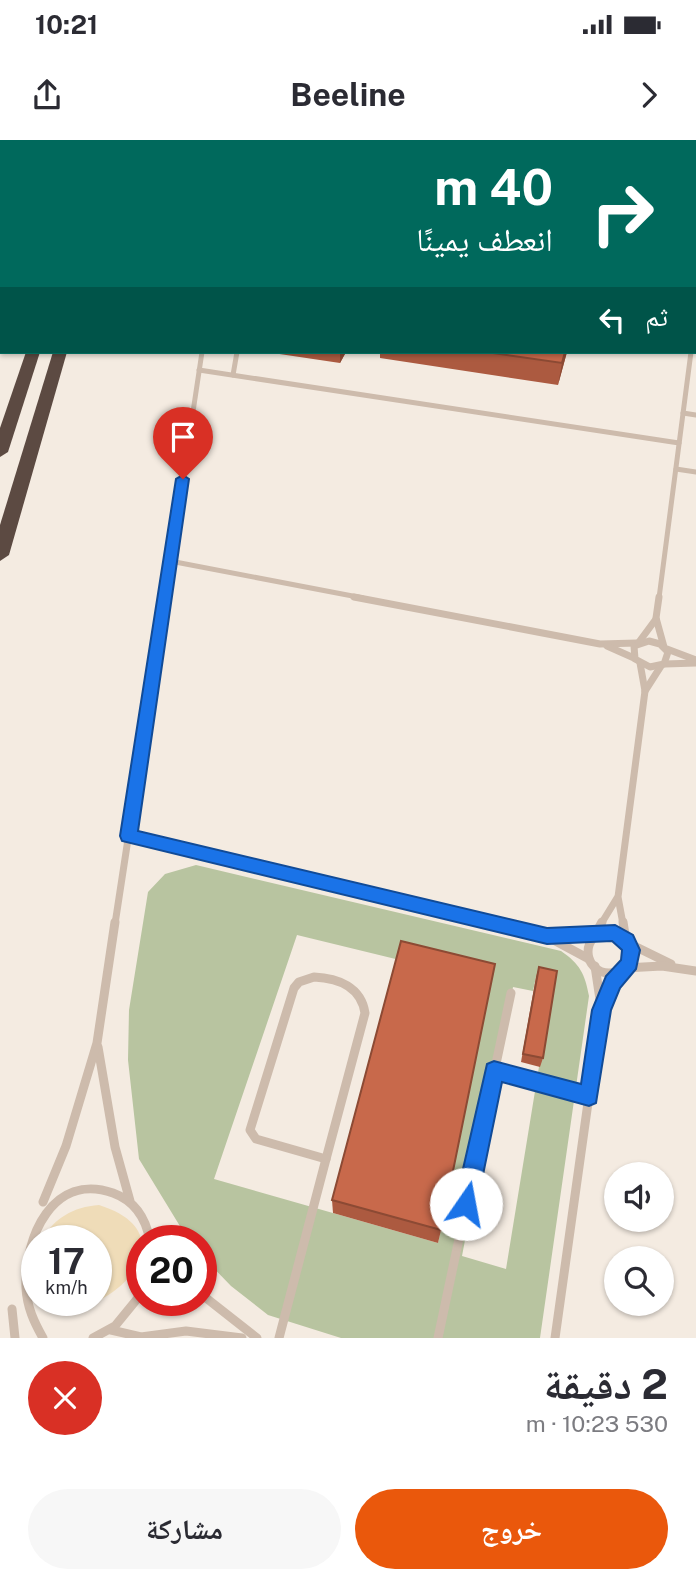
<!DOCTYPE html>
<html lang="ar">
<meta charset="utf-8">
<style>
body{margin:0;font-family:"Public Sans","Noto Naskh Arabic",sans-serif;background:#f7f7f7;color:#2b2b33;direction:rtl;height:100vh;display:flex;flex-direction:column;font-size:26px;white-space:nowrap}
*{box-sizing:border-box;margin:0}
p{font-size:23px;color:#7c7c81}
.icon{flex:none;width:38px;height:38px;fill:none;stroke:currentColor;stroke-width:2;stroke-linecap:round;stroke-linejoin:round}
.map{position:relative;height:1198px;overflow:hidden;direction:ltr}
.panel{display:flex;flex-direction:column;background:#fff;flex:1}
.panel>*{flex:none}
.hud{position:absolute;left:0px;top:0px;width:696px;height:214px;box-shadow:0 2px 5px #0004;direction:rtl;background:#00695c;color:#fff;overflow:hidden}
.controls{position:absolute;left:604px;top:1022px;display:grid;gap:14px}
.controls a{display:grid;place-items:center;width:70px;height:70px;border-radius:50%;background:#fff;box-shadow:0 2px 5px #0004;font-size:35px}
.speed{position:absolute;left:21px;top:1085px;display:flex;gap:14px;font-size:35px;font-weight:700;text-align:center}
.speed>*{display:grid;place-content:center;width:91px;height:91px;border-radius:50%;background:#fff;box-shadow:0 2px 5px #0004;line-height:1}
.speed small{font-size:18px;font-weight:400}
.speed .limit{border:10px solid #d22;background:#fff;color:#111}
.pin{position:absolute;display:grid;place-items:center;width:60px;height:60px;color:#fff;margin:-72px -30px;border-radius:50% 50% 50% 0;rotate:-45deg;box-shadow:0 0 7px #0007}
.pin .icon{rotate:45deg}
.me{position:absolute;width:77px;margin:-38px;rotate:12deg;stroke-linejoin:round;filter:drop-shadow(0 0 5px #0008)}
.turn{display:flex;align-items:center;gap:24px;height:147px;padding:0 28px;font-size:32px}
.turn .icon{width:91px;height:91px;stroke-width:2.5}
.turn b{display:block;font-size:49px;line-height:60px}
.then{display:flex;align-items:center;height:66px;padding:0 28px;background:#0003;gap:14px;font-size:26px}
.round{display:grid;place-items:center;flex:none;width:74px;height:74px;border-radius:37px;background:#f7f7f7}
.head{display:flex;align-items:center;justify-content:space-between;height:119px;padding:0 28px}
h1{font-size:42px;font-weight:700;line-height:52px}
.action{display:flex;gap:14px;margin-top:auto;padding:14px 28px}
.action a{flex:1;height:80px;border-radius:42px;background:#ea580c;color:#fff;font-size:28px;font-weight:700;line-height:80px;text-align:center}
.action a+a{background:#f7f7f7;color:#2b2b33}
.status{display:flex;justify-content:space-between;align-items:center;height:49px;padding:0 35px;background:#fff;direction:ltr}
.status svg{height:19px;fill:currentColor}
header{display:flex;justify-content:space-between;align-items:center;height:91px;padding:0 28px;background:#fff;font-size:32px;font-weight:700}
.map>svg:first-child{display:block}
.green{fill:#b8c4a0;fill-rule:evenodd}
.sand{fill:#efdcb8}
.lines{fill:none;stroke-linecap:round;stroke-linejoin:round}
.lane-far3{stroke:#cdbbac;stroke-width:4.5}
.lane-far2{stroke:#cdbbac;stroke-width:5}
.lane-far1{stroke:#cdbbac;stroke-width:7}
.lane{stroke:#cdbbac;stroke-width:9}
.highway{fill:#5c4a42;fill-rule:evenodd}
.wall{fill:#ac5a40}
.shaded-wall{fill:#8c4a34}
.building{fill:#c8694b;stroke:#8c4a34;stroke-width:2}
.route{fill:#1a73e8;stroke:#114b97;stroke-width:2}
</style>
<div class="status"><b>10:21</b><svg viewBox="0 0 49 12"><path d="M0 12V9h3v3zM5 12V6h3v6zM10 12V3h3v9zM15 12V0h3v12zM26 1h20v11H26zM47 4h2v5h-2z"/></svg></div>
<header><svg class="icon" aria-label="forward" viewBox="0 0 24 24"><path d="M9 5l7 7-7 7"/></svg>Beeline<svg class="icon" aria-label="share" viewBox="0 0 24 24"><path d="M12 15V3M7 8l5-5 5 5M5 13v7h14v-7"/></svg></header>
<div class="map">
<svg width="696" height="1198" viewBox="0 0 696 1198">
<rect width="100%" height="100%" fill="#f4ebe1"/>
<!-- green -->
<path class="green" d="M196,725L561,811C580,824 585,834 589,856L540,1198H341L268,1175L231,1146L201,1115V1101H189L139,1019L128,920L129,870L148,752L165,734ZM297,795L490,842L438,1103L214,1039ZM536,837L553,841L506,1129L462,1116L513,847L533,851Z"/>
<!-- sand -->
<path class="sand" d="M99,1065C205,1098 88,1198 40,1160H96V1101H41C54,1078 73,1067 99,1065Z"/>
<g class="lines">
<!-- lane-far3 -->
<path class="lane-far3" d="M695,182L696,173"/>
<!-- lane-far2 -->
<g class="lane-far2">
<path d="M199,230L679,303"/>
<path d="M233,235L237,212"/>
<path d="M683,273L696,275"/>
<path d="M676,329L696,332"/>
<path d="M170,421L363,458"/>
<path d="M165,458L202,212"/>
<path d="M659,458L691,212"/>
</g>
<!-- lane-far1 -->
<g class="lane-far1">
<path d="M354,457L600,504L637,503"/>
<path d="M659,457L656,478L664,507"/>
<path d="M649,501L660,504L668,512L664,524L650,527L635,519L634,506Z"/>
<path d="M639,502L656,479"/>
<path d="M607,506L634,518"/>
<path d="M667,509L696,520"/>
<path d="M665,524L696,523"/>
<path d="M645,551L661,526"/>
<path d="M128,696L497,784"/>
<path d="M115,784L165,457"/>
<path d="M601,784L617,758"/>
<path d="M623,784L618,757L645,551L640,523"/>
</g>
<!-- lane -->
<g class="lane">
<path d="M489,782L546,796H593"/>
<path d="M623,782L626,801"/>
<circle cx="609" cy="812" r="21"/>
<path d="M596,793L602,782"/>
<path d="M550,798L589,819"/>
<path d="M628,803L671,824"/>
<path d="M595,826L601,866"/>
<path d="M625,828L662,826L696,831"/>
<path d="M314,837C338,838 361,847 365,873L326,1019L256,999L250,990L294,848L299,842Z"/>
<path d="M98,907L115,1007L130,1061"/>
<path d="M494,931L589,956"/>
<path d="M43,1062L66,1006L97,903L115,782"/>
<path d="M201,1154L257,1198"/>
<path d="M12,1169L15,1198"/>
<path d="M111,1190L141,1197L186,1191L242,1198"/>
<path d="M43,1198C34,1182 27,1167 26,1148C24,1097 53,1032 113,1053C135,1061 146,1078 150,1101"/>
<path d="M93,1198L115,1186L142,1153"/>
<path d="M279,1198L326,1019"/>
<path d="M438,1198L511,853"/>
<path d="M555,1198L601,870L622,830"/>
</g>
<!-- highway -->
<g class="highway">
<path d="M97,0H109L96,2Z"/>
<rect x="117" y="0" width="12" height="2"/>
<path d="M26,212H40L8,312L0,317V288Z"/>
<path d="M53,212H67L9,415L0,421V385Z"/>
</g>
</g>
<!-- wall -->
<g class="wall">
<path d="M266,212H346L340,223Z"/>
<path d="M380,212H567L558,245L380,218Z"/>
<path d="M539,827L543,918L540,927L521,922L536,837Z"/>
<path d="M332,1060L441,1090L438,1103L333,1073Z"/>
</g>
<!-- shaded-wall -->
<g class="shaded-wall">
<path d="M0,0H8L7,2H2V27L0,31Z"/>
<path d="M340,212H346L340,223Z"/>
<path d="M565,212H567L558,245L562,223Z"/>
</g>
<!-- building -->
<g class="building">
<path d="M407,0L427,1L428,0H495L494,2H406Z"/>
<rect x="547" y="0" width="60" height="2"/>
<path d="M668,0H692L691,2H667Z"/>
<path d="M486,212H565L562,223Z"/>
<path d="M401,801L495,824L441,1090L332,1060Z"/>
<path d="M539,827L557,831L543,918L523,914Z"/>
</g>
<!-- route -->
<path class="route" d="M183,335L189,339L138,691L547,788L615,785L633,795L640,810L636,829L620,848L611,870L596,963L589,966L502,942L477,1064L474,1072L466,1075L458,1072L455,1064L487,924L494,921L581,944L592,870L606,836L621,820L622,810L612,801L547,804L122,701L120,696L176,339Z"/>
</svg>
<div class="controls">
<a><svg class="icon" aria-label="sound" viewBox="0 0 24 24"><path d="M4 9h4l5-4v14l-5-4H4zM17 9q2 3 0 6"/></svg></a>
<a><svg class="icon" aria-label="search" viewBox="0 0 24 24"><circle cx="10" cy="10" r="6"/><path d="M15 15l6 6"/></svg></a>
</div>
<div class="speed"><div>17<small>km/h</small></div><div class="limit">20</div></div>
<div class="pin" style="left:183px;top:339px;background:#d93025"><svg class="icon" aria-label="arrive" viewBox="0 0 24 24"><path d="M6 21V4h12l-3 4 3 4H6"/></svg></div>
<svg class="me" style="left:466px;top:1064px" viewBox="-20 -20 40 40"><circle r="19" fill="#fff"/><path d="M0-13L10 11 0 6-10 11z" fill="#1a73e8"/></svg>
<div class="hud">
<div class="turn"><svg class="icon" aria-label="right" viewBox="0 0 24 24"><path d="M7 20v-9h11M14 6l5 5-5 5"/></svg><div><b>40 m</b>انعطف يمينًا</div></div>
<div class="then">ثم<svg class="icon" aria-label="left" viewBox="0 0 24 24"><path d="M17 20v-9H6M10 6l-5 5 5 5"/></svg></div>
</div>
</div>
<section class="panel">
<div class="head"><div><h1>2 دقيقة</h1><p>530 m · 10:23</p></div><a class="round" style="background:#d93025;color:#fff"><svg class="icon" aria-label="close" viewBox="0 0 24 24"><path d="M6 6l12 12M18 6L6 18"/></svg></a></div>
<div class="action"><a>خروج</a><a>مشاركة</a></div>
</section>
